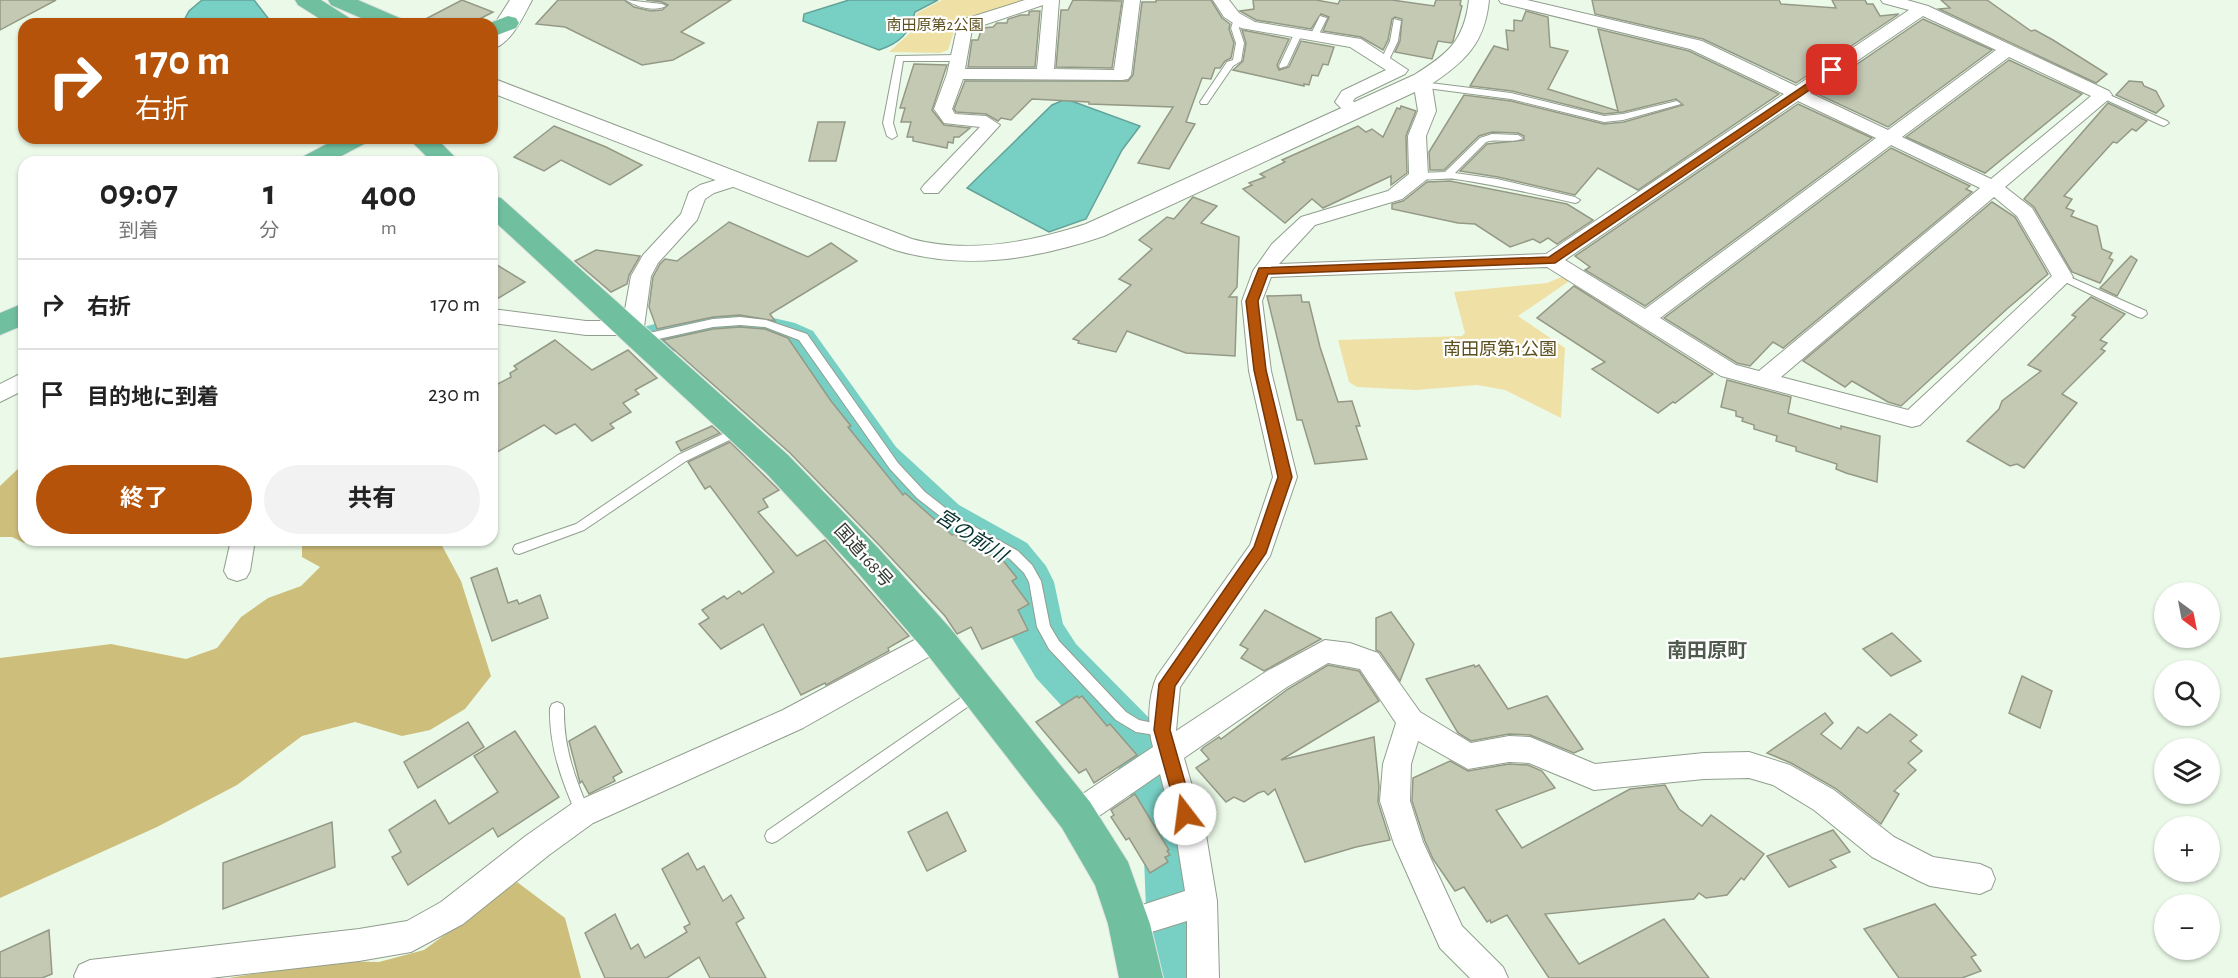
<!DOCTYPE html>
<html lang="ja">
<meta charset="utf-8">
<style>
body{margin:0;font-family:"Alegreya Sans","Noto Sans JP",sans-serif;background:#f2f2f2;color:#222;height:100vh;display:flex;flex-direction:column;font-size:22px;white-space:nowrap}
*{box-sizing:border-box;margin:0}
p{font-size:20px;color:#767676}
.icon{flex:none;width:33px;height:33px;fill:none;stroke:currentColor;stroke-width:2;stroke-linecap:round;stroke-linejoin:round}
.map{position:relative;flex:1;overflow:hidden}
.panel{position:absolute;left:18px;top:156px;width:480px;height:390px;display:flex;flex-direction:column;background:#fff;border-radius:18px;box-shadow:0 2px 4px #0004}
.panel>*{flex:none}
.top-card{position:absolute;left:18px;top:18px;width:480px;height:126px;border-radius:18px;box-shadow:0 2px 4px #0004;background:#b45309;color:#fff;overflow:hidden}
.needle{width:39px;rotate:148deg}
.fabs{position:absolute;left:2154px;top:582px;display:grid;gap:12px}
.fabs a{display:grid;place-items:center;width:66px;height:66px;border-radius:50%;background:#fff;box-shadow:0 2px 4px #0004;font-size:30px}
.pin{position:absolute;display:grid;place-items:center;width:51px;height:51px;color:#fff;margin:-26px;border-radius:12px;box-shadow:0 3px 9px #0006}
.me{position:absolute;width:66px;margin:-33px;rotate:345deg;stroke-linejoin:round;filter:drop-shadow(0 0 4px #0008)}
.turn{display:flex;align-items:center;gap:21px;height:126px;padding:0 18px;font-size:27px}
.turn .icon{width:78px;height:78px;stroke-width:2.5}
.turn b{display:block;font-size:42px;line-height:51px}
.eta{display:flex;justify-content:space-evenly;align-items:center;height:102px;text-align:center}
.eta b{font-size:36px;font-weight:700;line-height:42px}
.cta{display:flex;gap:12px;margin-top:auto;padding:12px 18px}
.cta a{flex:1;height:69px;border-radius:36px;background:#b45309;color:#fff;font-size:24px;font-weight:700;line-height:69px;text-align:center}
.cta a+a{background:#f2f2f2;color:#222}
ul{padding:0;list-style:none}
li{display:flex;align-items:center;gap:18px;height:90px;padding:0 18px;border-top:2px solid #e0e0e0}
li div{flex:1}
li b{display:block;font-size:22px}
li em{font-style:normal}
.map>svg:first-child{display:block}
.green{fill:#efe0a6}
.forest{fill:#cebe7c}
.water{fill:#78d0c5;stroke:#63a299;stroke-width:1.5}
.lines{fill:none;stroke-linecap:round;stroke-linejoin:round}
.river{fill:#78d0c5;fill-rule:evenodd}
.building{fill:#c4c9b4;stroke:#949985;stroke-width:1.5}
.service-casing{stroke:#919e8e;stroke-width:2}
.minor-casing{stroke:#919e8e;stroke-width:2}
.tertiary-casing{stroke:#919e8e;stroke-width:2}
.secondary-casing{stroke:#919e8e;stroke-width:2}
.trunk-casing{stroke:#e2e3e2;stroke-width:2}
.service{fill:#fff;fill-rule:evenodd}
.minor{fill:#fff;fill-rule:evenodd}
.tertiary{fill:#fff;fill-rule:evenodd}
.secondary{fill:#fff;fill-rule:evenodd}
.trunk{fill:#70bf9e;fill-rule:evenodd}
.route{fill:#b45309;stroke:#753606;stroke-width:1.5}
.labels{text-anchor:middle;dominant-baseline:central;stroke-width:4.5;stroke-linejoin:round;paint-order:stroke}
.far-park-label{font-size:15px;fill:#5c501e;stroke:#fff}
.park-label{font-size:18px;fill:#5c501e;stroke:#fff}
.street-label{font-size:18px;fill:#323831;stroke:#fff}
.water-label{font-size:20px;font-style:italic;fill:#06322e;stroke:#fff}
.neighbourhood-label{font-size:20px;font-weight:bold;fill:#4f5b4c;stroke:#fff}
</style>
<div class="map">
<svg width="2238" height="978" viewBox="0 0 2238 978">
<rect width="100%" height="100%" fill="#ebfae8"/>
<!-- green -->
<g class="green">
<path d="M942,0H1026L957,22L948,50L940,53L889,52L911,32L917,13Z"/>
<path d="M1564,276L1568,282L1518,316L1565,348L1561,418L1505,390L1477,385L1416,390L1357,387L1349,382L1338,340L1462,336L1465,333L1454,292L1547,283Z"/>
</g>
<!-- forest -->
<g class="forest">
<path d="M24,463V540H29L24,543L12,537H0V486Z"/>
<path d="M306,540H439L461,581L491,676L465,709L430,730L402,736L355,722L302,736L237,785L157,827L0,898V658L111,644L186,659L217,648L241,617L268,598L301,586L320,567L302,557V543Z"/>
<path d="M517,882L565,918L581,978H229L333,961L379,962L424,950Z"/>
</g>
<!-- water -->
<g class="water">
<path d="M202,0H254L268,18L259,24H182L189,11Z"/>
<path d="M849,0H938L915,12C910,33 900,43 879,50L803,21L804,14Z"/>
<path d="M1066,99L1140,126L1122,150L1086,219L1049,232L967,188L1052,105Z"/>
</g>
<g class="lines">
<!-- river -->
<path class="river" d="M744,311L795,323L813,331L896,447L959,505L1027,543L1046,566L1054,582L1063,624L1076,644L1159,728L1184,776L1205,832L1213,935L1207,978H1139L1147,935L1143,832L1126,784L1117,766L1036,678L1008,631L1001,589L989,573L923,533L860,473L781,353C751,339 722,341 690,348C670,352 660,356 640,350L633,339L640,328C674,318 709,311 744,311Z"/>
</g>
<!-- building -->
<g class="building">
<path d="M0,0H56L0,30Z"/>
<path d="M462,0L493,12L470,24H416Z"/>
<path d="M558,0H624L634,7L651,11L662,10L668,5L662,2L646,0H731L681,32L704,43L673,60L642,65L565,27L536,24Z"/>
<path d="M1073,0L1122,1L1112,68L1056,67L1061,10H1068Z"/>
<path d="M1156,0H1211L1222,18L1230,24L1229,29L1234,43L1231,58L1225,61L1220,68H1215L1211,79L1202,78L1186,122L1195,124L1169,169L1138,163L1173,107L1089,104V102L1032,99L1011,120L1001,118L998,121L986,114L956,112L954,109L965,81H1128L1133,75L1142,2H1156Z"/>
<path d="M1253,0H1316L1338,4L1340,0H1392L1434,6L1436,0H1461L1460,5L1462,6L1453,41L1451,43L1438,41L1432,59L1395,52L1400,41L1402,19L1395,17L1392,19L1388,40L1383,50L1361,37L1323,31L1329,17L1321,14L1311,29L1256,20L1240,11L1254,9Z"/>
<path d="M1592,0H1779L1781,4L1836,8L1832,0H1865L1867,4H1873L1880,16L1899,14L1796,83L1703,39L1595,14Z"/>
<path d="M1941,0H1987L2031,31L2035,30L2053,40L2107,74L2096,83L1939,9L1950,8Z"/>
<path d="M1032,11H1040L1035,67H968L972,40H978L982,28L993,27L997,23H1007L1008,19L1021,15H1029V12Z"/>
<path d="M1526,11L1548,17L1550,47L1568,51L1548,89L1618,111L1598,29L1689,51L1779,94L1638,190L1598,168L1575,195L1498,177L1460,171L1487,144L1524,140V136L1518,133L1492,132L1479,136L1444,170H1430L1429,152L1464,95L1511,101L1604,124L1624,122L1683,105L1676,99L1623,112L1604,114L1512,91L1470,86L1494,46L1508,50L1506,30L1514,31V20L1522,21Z"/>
<path d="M1923,19L1992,50L1888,127L1815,93Z"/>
<path d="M1242,30L1289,39L1277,65L1279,70L1289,67L1301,41L1334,47L1328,65L1323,64L1318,76L1312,75L1309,85L1304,84V86L1233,70L1243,61L1246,43Z"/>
<path d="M2009,60L2082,94L1985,173L1906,137Z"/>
<path d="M914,64L947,65L932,110L944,125L970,128L959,137H954L953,143L948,142L947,148L913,141V137H907L911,122H901L905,108H900Z"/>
<path d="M2129,81L2142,82L2144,86L2156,91L2164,106L2156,113L2116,95Z"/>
<path d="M2108,103L2147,121L2136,131L2132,129L2117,143L2113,142L2064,196L2072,199L2066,208L2074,211L2071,216L2097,226L2102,249L2112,253L2109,258L2113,260L2100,283L2072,272L2034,207L2024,199Z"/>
<path d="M1798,104L1872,138L1645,306L1585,270L1590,267L1575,256Z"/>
<path d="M1401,106L1416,111L1406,136L1407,173L1391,185V176L1323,208L1312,199L1285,223L1243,189L1252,185L1249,183L1265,177L1260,174L1285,162L1282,160L1358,126L1366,132L1372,129L1383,137L1397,108L1400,109Z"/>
<path d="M818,122H845L836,161H809Z"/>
<path d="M554,126L606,147L642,165L610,185L561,160L544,171L514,157Z"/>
<path d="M1891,148L1970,186L1966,189L1972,192L1783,348L1773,342L1750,366L1737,363L1664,318Z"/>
<path d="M1450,181L1567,204L1593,220L1557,244L1548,238L1540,243L1533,239L1510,247L1475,224L1458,223L1392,209V204L1403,201L1427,182Z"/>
<path d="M1193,197L1217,206L1201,223L1239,237L1237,287L1229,297H1237L1235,356L1186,353L1127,331L1116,352L1078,343L1079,341L1073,339L1131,285L1119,279L1152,249L1139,240L1167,217L1174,219Z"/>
<path d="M1992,202L2015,217L2048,274L2008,308L1901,406L1888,402L1852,381L1845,387L1803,361Z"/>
<path d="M729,222L808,257L831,243L857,261L770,314L775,321L740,315L713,317L657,329L649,307L653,277L660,264L665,259L677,261Z"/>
<path d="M596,250L640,256L629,275L627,284L611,292L575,261Z"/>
<path d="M2131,256L2137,260L2117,296L2100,288Z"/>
<path d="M492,262L525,282L492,302Z"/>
<path d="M1574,286L1713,374L1675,403L1673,402L1658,413L1592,369L1605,362L1537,318Z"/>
<path d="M1301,295L1302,302H1309L1320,347L1338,402L1352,401L1360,426H1356L1367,459L1315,464L1302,420H1297L1267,296Z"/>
<path d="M2091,297L2125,314L2100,340L2107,343L2101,349L2105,351L2062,394L2077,403L2024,468L2017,464L2010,466L1967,441L1999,409L2002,401L2041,371L2028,365L2076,317L2072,315Z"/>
<path d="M740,327L765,329L788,338L831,401L851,426L848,427L903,495L905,493L952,535L955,534L960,539L998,559L1001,558L1017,578L1012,581L1029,604L1018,610L1028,630L982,649L971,627L957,634L945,616L880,546L790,453L663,340L713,329Z"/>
<path d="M555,340L592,370L628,350L657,378L635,390L639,394L623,403L631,412L610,424L614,428L592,441L575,424L556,434L544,425L492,455V387L511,377L510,373L517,369L514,366Z"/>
<path d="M1727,380L1791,397L1788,413L1841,429V426L1880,436L1877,482L1846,473L1836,469L1837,464L1796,451V447L1776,441L1777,436L1754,429V425L1742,421L1743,418L1736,416V411L1721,407Z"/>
<path d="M712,426L720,433L681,451L676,442Z"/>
<path d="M730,442L779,490L763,499L768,507L758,512L797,556L825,540L909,636L888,648L889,651L826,685L825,683L801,695L763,624L721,649L699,624L709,618L702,610L724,596L727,599L739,591L742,594L774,572L710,486L705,489L688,462Z"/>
<path d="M497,568L508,603L517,600L519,604L540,595L548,618L492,641L471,578Z"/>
<path d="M1265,610L1295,626L1321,639L1264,671L1241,658L1248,649L1240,645Z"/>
<path d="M1391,612L1414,644L1400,681L1380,652L1376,650V618Z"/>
<path d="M1892,633L1921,661L1891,676L1863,649Z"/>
<path d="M1328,665L1359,671L1379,701L1281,760L1374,737L1379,786L1378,802L1390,840L1356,847L1305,862L1275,789L1268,795L1264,791L1258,793L1244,802L1234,797L1226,802L1196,768L1209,759L1201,750L1204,747L1219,737L1221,739L1288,689Z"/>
<path d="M1474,665L1475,667L1479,665L1508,709L1547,696L1583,749L1574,753L1530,735L1509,734L1471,741L1458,733L1426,679Z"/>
<path d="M2022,676L2052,691L2040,728L2009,713Z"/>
<path d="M1077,696L1079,698L1082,696L1107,726L1110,724L1137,755L1094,783L1086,769L1079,773L1036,722Z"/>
<path d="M1825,713L1833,723L1821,734L1841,749L1858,727L1867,733L1890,714L1917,735L1910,741L1922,751L1908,763L1916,770L1894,791L1899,794L1881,824L1835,788L1791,763L1767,753Z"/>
<path d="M468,722L484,747L418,788L404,762Z"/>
<path d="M595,726L622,772L613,777L615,781L589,794L582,781L580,783L569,741Z"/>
<path d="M515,731L559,797L498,837L493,828L408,885L392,857L401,852L389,830L435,800L449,824L498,792L474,756Z"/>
<path d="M1450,761L1468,771L1509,764L1528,765L1542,771L1555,788L1496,810L1522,848L1630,789L1665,785L1679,809L1702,826L1711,815L1764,854L1744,880L1741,878L1727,895L1706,898L1699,893L1694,899L1545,914L1579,964L1664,919L1709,978H1549L1507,915L1491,923L1490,920L1487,922L1464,887L1455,891L1433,859L1425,841L1412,801L1413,778Z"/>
<path d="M1135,794L1169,850L1167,851L1170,855L1165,857L1168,862L1150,873L1129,838L1126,840L1111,817L1114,815L1111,810Z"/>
<path d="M947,812L966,851L927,871L908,832Z"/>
<path d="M332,822L335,867L223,909V863Z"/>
<path d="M1833,830L1850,852L1830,860L1836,867L1789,887L1767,856Z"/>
<path d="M688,853L697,870L704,866L723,901L731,895L744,918L736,923L766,978H710L699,957L667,978H605L585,933L615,914L631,949L638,944L645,958L687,932L684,927L690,924L662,869Z"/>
<path d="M1935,904L1976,955L1971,957L1981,971L1962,978H1899L1864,929Z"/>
<path d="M49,930L52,974L42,978H0V952Z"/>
</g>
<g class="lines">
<!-- service casing -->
<g class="service-casing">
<g id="service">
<path d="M626,0L662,4L666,6C654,12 637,7 626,0Z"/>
<path d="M1320,16L1327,18L1317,38H1311L1310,36Z"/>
<path d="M1234,19L1241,21L1239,28L1244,43L1241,61L1233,66L1207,104H1201L1200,102L1227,62L1233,60L1236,43L1231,28Z"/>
<path d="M1394,19L1401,21L1398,41L1387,64H1381L1380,62L1390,41Z"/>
<path d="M1295,32L1302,34L1287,66L1280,68L1279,66Z"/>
<path d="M896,56L958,55L962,58L958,61H903L893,123L897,136L892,139L887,136L883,123Z"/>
<path d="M1422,82L1511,93L1604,116L1623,114L1677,101L1681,104L1623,120L1604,122L1511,99L1419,87V83Z"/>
<path d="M2103,92L2167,121L2169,123L2164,126L2161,125L2100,97L2099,95Z"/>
<path d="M1492,134L1518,135L1523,138C1513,144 1498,138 1486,142L1455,173L1497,179L1575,197L1580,200L1578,202L1575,203C1535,194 1496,185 1455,179C1443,177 1424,183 1414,176L1419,173L1445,172L1480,138Z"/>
<path d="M2063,274L2146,311L2147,314L2142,318L2138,317L2059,279L2058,277Z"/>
<path d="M740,317L766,320L807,334L898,463L925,492L957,517L1018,551L1032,565L1041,581L1050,626L1059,641L1126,712L1139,720L1167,726L1169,730L1167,734L1162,736L1136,732L1116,720L1049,649L1037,627L1029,582L1024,573L1010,559L949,523L917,498L890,469L799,340L765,327L740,325L713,327L640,343L635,339L640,335L713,319Z"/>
<path d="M740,426L746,430L744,433L686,461L584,530L519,554L515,553L513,549L515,545L576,524L678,455Z"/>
<path d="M975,688L980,690L982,694L980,698L777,841L772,843L767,841L765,836L767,831Z"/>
<path d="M557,702L562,704L564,708C563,746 575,779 590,813L588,818L583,820L578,818C562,782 549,747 550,708L552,704Z"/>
</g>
</g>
<!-- minor casing -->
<g class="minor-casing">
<g id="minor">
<path d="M1025,0H1059L1054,69L1114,70L1124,0H1140L1131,75L1128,79L1122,80L963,79L952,109L955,114L986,116L1000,125L938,193H924L921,189L924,185L980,127L944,123L934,109L947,74L958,24L965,19ZM1043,5L1037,69H965L972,29Z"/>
<path d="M1213,0H1229L1239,13L1255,22L1361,39L1408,70L1405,74L1355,98L1353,101L1363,111L1360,115H1348L1335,102L1342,91L1386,70L1350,47L1241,28L1224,17Z"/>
<path d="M1499,0H1527L1702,41L1796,86L1909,10L1883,3L1881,0H1907L1928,6L2109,91L2112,95L2109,99L2005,187L2032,208L2073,277L1920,425L1912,427L1721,376L1547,267L1271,277L1262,301L1271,371L1297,477L1270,556L1180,687L1176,731L1267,671L1325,640L1350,643L1378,653L1420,712L1471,743L1509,736L1530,737L1595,764L1704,753L1749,752L1790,765L1834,790L1894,837L1933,857L1980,864L1991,869L1995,879L1991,889L1980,894L1930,886L1919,881L1872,857L1814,810L1773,785L1749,778L1704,779L1594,790L1529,763L1509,762L1468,769L1418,741L1411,764L1410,801L1423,842L1462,926L1503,967L1508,978H1470L1440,948L1394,844L1380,801L1383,764L1396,723L1360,669L1328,663L1287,687L1184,758L1206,835L1217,901L1219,978H1187V921L1129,939L1118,935L1113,924L1118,913L1185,891L1176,835L1160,774L1086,825L1076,829L1066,825L1061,815L1066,805L1153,747C1147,726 1148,696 1157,676L1250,545L1273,477L1249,371L1242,301L1253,271L1272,244L1301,217L1388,191L1409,174L1408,136L1418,111L1413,80L1416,76H1428L1431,80L1436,111L1426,136L1428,176L1426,180L1402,199L1315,225L1279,264L1546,254L1784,94L1690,49L1501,3ZM1923,16L1996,50L1888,130L1810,93ZM2009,57L2091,96L1991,179L1902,137ZM1798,101L1876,138L1645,309L1565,260ZM1891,145L1980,188L1759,371L1736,365L1660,318ZM1994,197L2017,216L2052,276L1908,410L1781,377Z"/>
<path d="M735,174L742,176L744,180L742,184L714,193L705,199L697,220L658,263L651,276L643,334L640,339L632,341L624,339L622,335H586L492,323V309L586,321H623L631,276L643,255L681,214L689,192L700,185Z"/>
<path d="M24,372V390L0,402V384Z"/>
<path d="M231,540H255L250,571L246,578L237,581L228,578L224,571Z"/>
<path d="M937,628L946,631L950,639L946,647L803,728L593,823L549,855L463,924L411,952L359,961L210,978H75L74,976L79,965L90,960L359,929L407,921L441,902L527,835L573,803L783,710Z"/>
</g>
</g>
<!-- tertiary casing -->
<g class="tertiary-casing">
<path id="tertiary" d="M1469,0H1489C1485,43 1465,62 1430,85L1104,236C1036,259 965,271 895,250L492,93V78L912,239C968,254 1032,242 1086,224L1414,75C1448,54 1464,41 1469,0Z"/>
</g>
<!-- secondary casing -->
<g class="secondary-casing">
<path id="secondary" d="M510,0H532C523,17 511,44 492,49V28Z"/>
</g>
<!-- trunk casing -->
<g class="trunk-casing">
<g id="trunk">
<path d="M295,0H321L351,19L354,24H328L298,5Z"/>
<path d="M328,0H358L402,19L405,24H375L331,5Z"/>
<path d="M508,16L516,18L519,23L516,28L492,37V24H487Z"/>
<path d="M338,138H370L366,143L330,162H298L302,157Z"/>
<path d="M408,138H436L460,162H432Z"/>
<path d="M492,196L501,198L788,455L878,548L950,628L1090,802L1128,862L1150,924L1163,978H1119L1108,924L1095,885L1062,828L924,650L854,568L766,473L492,219Z"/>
<path d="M24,303V325L0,335V313Z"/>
</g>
</g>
<!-- service -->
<use href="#service" class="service"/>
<!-- minor -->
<use href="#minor" class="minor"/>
<!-- tertiary -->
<use href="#tertiary" class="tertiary"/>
<!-- secondary -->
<use href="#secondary" class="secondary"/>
<!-- trunk -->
<use href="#trunk" class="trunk"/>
</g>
<!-- route -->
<path class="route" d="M1832,67L1837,70L1836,72L1555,263L1268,274L1258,301L1266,370L1292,477L1266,553L1175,686L1170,730L1194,814L1191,820L1185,822L1179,820L1154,730L1159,684L1254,547L1278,477L1254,370L1246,301L1259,268L1549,257Z"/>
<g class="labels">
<!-- far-park labels -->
<g class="far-park-label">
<text x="935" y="25">南田原第2公園</text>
</g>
<!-- park labels -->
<g class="park-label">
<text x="1500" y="350">南田原第1公園</text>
</g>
<!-- street labels -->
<g class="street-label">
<text transform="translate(863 556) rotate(48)">国道168号</text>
</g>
<!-- water labels -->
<g class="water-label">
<text transform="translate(971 536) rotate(33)">宮の前川</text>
</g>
<!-- neighbourhood labels -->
<g class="neighbourhood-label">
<text x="1707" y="651">南田原町</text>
</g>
</g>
</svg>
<div class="fabs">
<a><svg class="needle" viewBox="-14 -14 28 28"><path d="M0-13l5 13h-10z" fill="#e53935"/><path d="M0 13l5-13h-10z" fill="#767676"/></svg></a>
<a><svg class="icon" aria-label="search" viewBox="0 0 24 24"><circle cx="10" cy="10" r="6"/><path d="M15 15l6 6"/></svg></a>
<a><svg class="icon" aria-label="layers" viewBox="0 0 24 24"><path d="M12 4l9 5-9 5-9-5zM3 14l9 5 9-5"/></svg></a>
<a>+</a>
<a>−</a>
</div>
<div class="pin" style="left:1832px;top:70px;background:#d93025"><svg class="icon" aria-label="arrive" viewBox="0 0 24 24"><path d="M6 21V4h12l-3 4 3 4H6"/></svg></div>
<svg class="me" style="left:1185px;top:814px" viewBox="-20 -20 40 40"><circle r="19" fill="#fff"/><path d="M0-13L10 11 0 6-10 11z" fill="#b45309"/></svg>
<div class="top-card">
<div class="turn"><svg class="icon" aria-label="right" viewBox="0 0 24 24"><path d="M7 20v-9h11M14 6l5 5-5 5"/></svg><div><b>170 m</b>右折</div></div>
</div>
<section class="panel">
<div class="eta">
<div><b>09:07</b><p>到着</p></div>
<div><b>1</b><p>分</p></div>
<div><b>400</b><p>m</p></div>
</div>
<ul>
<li><svg class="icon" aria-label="right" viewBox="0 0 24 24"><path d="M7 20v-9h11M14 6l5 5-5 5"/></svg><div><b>右折</b></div><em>170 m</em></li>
<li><svg class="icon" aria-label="arrive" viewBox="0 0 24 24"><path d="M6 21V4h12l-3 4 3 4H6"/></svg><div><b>目的地に到着</b></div><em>230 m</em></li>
</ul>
<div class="cta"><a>終了</a><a>共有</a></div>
</section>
</div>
